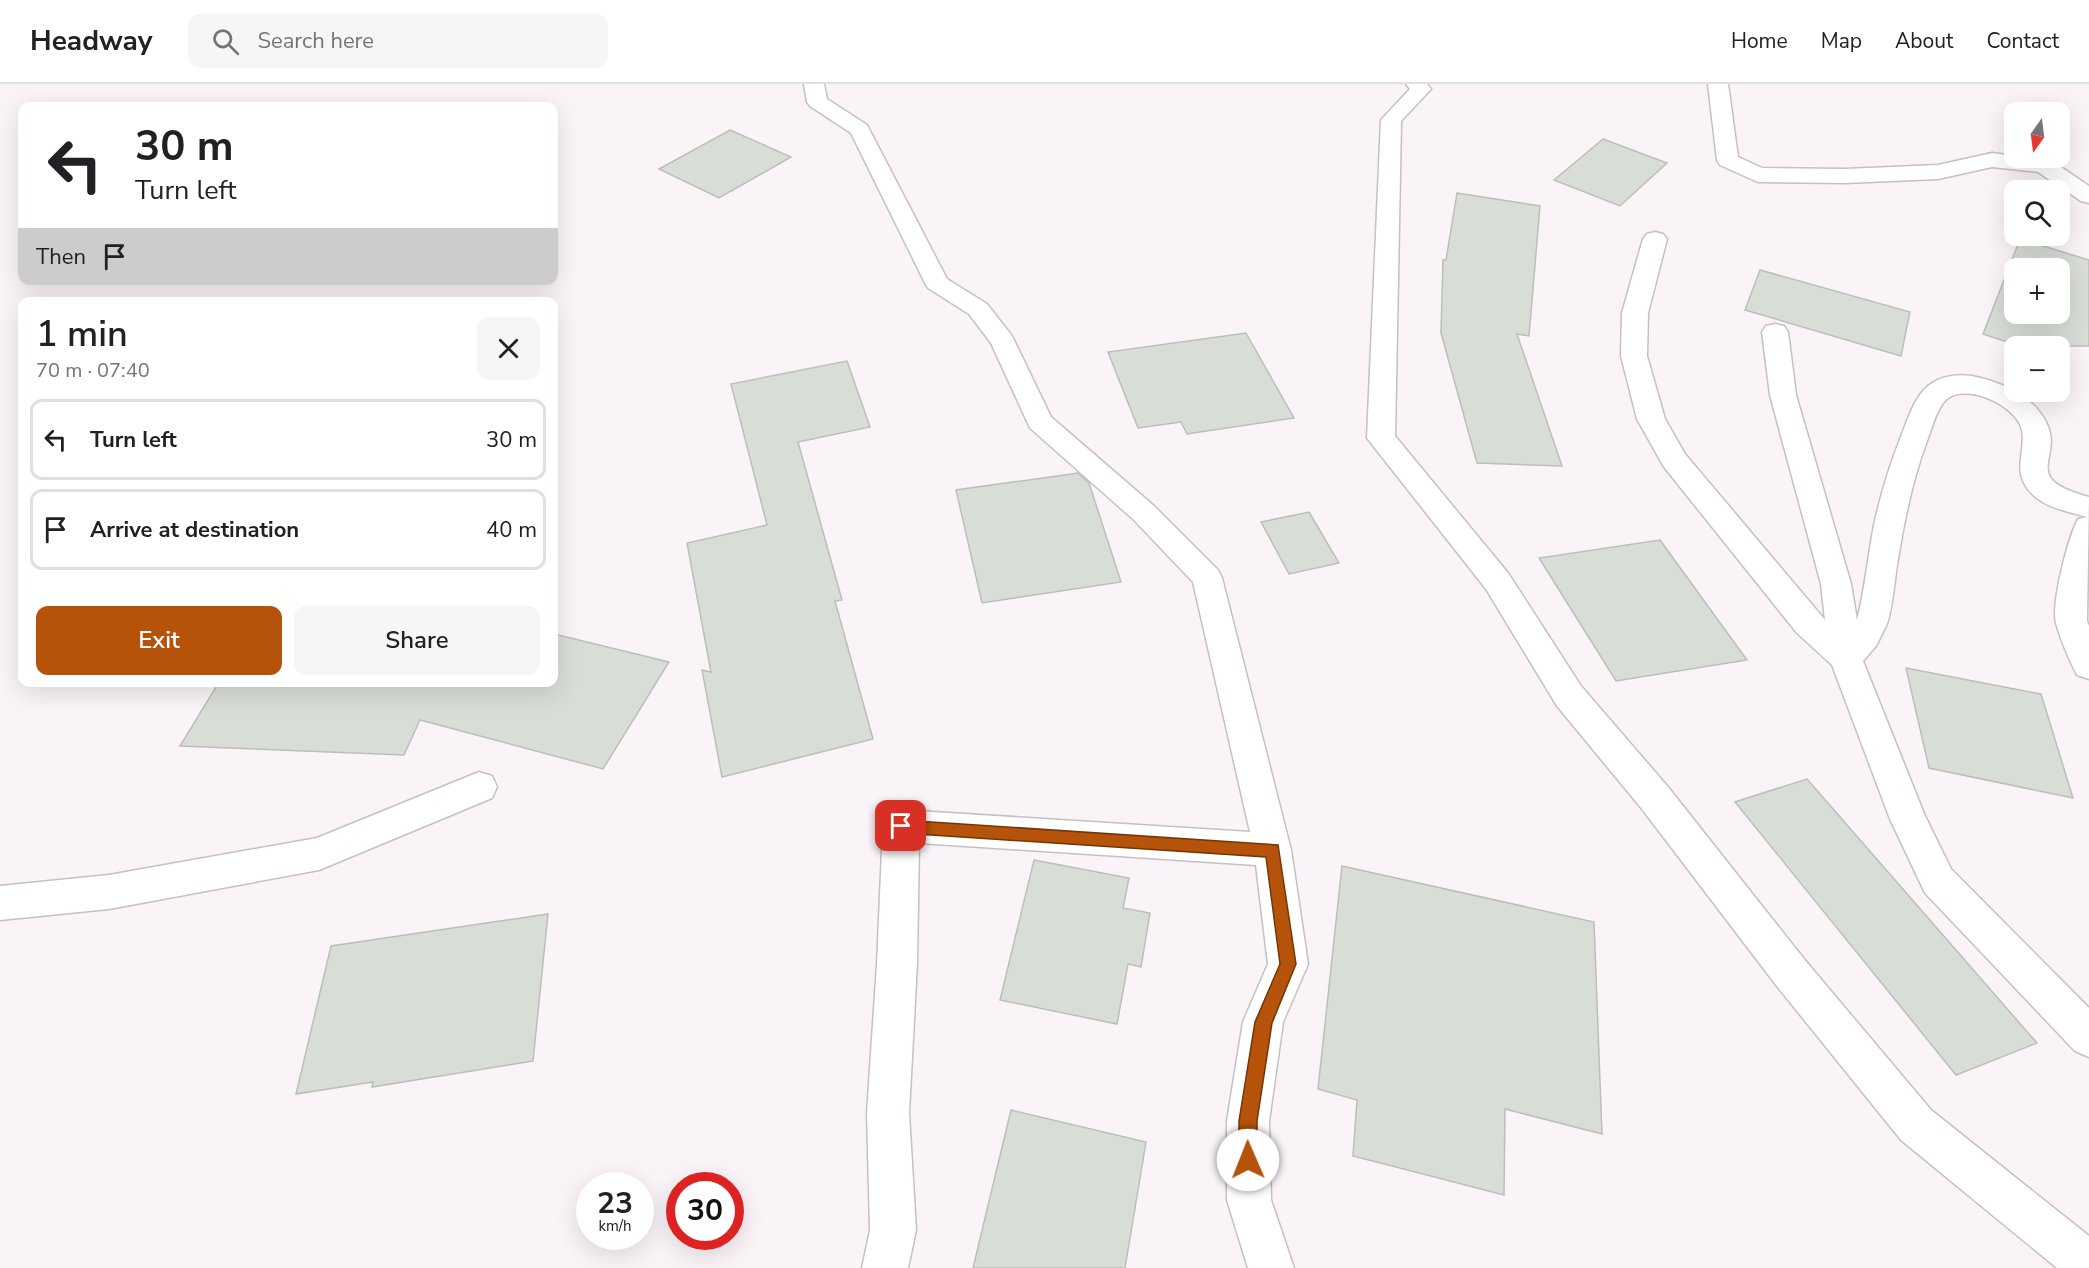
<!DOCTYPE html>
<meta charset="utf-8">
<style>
body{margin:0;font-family:"Nunito Sans",sans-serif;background:#f6f6f6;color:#202124;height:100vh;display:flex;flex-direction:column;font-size:22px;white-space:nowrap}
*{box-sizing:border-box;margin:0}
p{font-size:20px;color:#757577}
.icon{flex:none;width:33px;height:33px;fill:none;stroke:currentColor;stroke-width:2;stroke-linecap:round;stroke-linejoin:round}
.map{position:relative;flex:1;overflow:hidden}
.details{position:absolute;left:18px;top:213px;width:540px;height:390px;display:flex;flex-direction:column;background:#fff;border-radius:12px;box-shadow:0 6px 24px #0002}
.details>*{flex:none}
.hud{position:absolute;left:18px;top:18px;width:540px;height:183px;border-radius:12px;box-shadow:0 6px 24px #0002;background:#fff;color:#202124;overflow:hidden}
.needle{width:39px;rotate:194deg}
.controls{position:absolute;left:2004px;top:18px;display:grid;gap:12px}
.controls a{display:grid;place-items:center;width:66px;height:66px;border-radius:12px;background:#fff;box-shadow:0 6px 24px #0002;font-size:30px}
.speed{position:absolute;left:576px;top:1088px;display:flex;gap:12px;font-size:30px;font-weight:700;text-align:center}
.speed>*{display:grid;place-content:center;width:78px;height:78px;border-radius:50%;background:#fff;box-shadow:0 6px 24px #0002;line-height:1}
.speed small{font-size:15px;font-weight:400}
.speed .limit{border:9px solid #d22;background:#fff;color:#111}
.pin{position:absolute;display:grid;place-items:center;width:51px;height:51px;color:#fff;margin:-26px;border-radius:12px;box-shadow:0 3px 9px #0006}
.me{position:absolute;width:66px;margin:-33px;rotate:359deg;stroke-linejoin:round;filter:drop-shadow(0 0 4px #0008)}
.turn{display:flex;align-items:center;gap:21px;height:126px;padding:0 18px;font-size:27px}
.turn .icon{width:78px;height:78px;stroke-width:2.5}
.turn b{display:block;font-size:42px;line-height:51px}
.then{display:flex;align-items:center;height:57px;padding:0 18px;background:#0003;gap:12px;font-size:22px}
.round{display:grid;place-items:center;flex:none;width:63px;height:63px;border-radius:12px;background:#f6f6f6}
.overview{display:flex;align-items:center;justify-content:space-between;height:102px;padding:0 18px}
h1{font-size:36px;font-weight:600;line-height:45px}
.cta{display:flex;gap:12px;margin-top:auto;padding:12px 18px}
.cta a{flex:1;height:69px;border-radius:12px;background:#b45309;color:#fff;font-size:24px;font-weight:600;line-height:69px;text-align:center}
.cta a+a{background:#f6f6f6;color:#202124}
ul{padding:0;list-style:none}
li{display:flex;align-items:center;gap:18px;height:81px;margin:0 12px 9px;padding:0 6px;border:3px solid #e0e0e0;border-radius:12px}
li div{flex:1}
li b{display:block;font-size:22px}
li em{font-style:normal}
header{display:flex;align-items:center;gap:36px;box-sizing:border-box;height:84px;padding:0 30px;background:#fff;border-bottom:2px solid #e0e0e0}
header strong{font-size:28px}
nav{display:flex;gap:33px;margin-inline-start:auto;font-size:21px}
.search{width:420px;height:54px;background:#f6f6f6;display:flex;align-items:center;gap:15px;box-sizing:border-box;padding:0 21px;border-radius:12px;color:#757577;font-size:22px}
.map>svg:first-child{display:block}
.building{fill:#d9ddd7;stroke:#bcbfb9;stroke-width:1.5;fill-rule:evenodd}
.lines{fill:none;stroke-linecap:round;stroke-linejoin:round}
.street-casing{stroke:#c5c0c4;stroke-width:3}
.street{fill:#fff;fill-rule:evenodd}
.route{fill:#b45309;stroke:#753606;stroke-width:1.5}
</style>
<header>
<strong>Headway</strong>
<div class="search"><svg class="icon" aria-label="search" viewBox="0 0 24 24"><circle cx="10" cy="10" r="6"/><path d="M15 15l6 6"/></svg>Search here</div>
<nav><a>Home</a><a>Map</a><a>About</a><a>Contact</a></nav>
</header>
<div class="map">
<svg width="2089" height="1184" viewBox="0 0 2089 1184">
<rect width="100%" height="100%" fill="#faf4f9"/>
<!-- building -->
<g class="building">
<path d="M730,46L791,73L719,114L659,85Z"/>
<path d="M1603,55L1667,79L1620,122L1554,96Z"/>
<path d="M1457,109L1540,122L1529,252L1517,250L1562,382L1477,379L1441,249L1443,176H1446Z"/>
<path d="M2020,155L2089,176V262H2020L1983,250ZM2014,184H2060V230H2014Z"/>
<path d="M1760,186L1910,228L1901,272L1745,226Z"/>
<path d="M1246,249L1294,334L1187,350L1181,338L1138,344L1108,268Z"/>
<path d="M847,277L870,343L798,358L842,516L835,517L873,655L722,693L702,586L711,588L687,459L767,441L731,300Z"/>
<path d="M1078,389L1089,399L1121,498L982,519L956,406Z"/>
<path d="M1309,428L1339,479L1289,490L1261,438Z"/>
<path d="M1660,456L1747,576L1616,597L1539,474Z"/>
<path d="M554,550L669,578L603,685L420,636L404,671L180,662L219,598H554Z"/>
<path d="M1906,584L2041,610L2073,714L1929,684Z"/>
<path d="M1807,695L2037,959L1956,991L1735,718Z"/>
<path d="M1034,776L1129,794L1123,824L1150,829L1141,883L1128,880L1117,940L1000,916Z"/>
<path d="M1342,782L1594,838L1602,1050L1505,1025L1504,1111L1353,1072L1357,1016L1318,1005Z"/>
<path d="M548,830L533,977L372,1003L373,998L296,1010L331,862Z"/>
<path d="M1011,1026L1146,1058L1125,1184H973Z"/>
</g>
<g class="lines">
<!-- street casing -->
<g class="street-casing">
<g id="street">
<path d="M804,0H824L827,15L867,41L947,195L987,220L1012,252L1051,333L1154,422L1218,486L1222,494L1291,766L1308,880L1283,938L1269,1037L1271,1116L1294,1184H1248L1227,1116V1037L1243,938L1268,880L1256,781L919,759L917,880L909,1029L916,1146L908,1184H862L870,1146L867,1029L877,880L883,742L888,731L901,726L1250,748L1193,498L1134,436L1030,344L991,259L969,230L928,204L925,199L851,49L810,22L807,18Z"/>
<path d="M1406,0H1427L1431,5L1401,37L1395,352L1508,489L1581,602L1668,703L1804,875L1931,1026L2089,1152V1184H2057L1901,1056L1776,901L1642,725L1557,622L1486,505L1367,354L1381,36L1410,5Z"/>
<path d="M1708,0H1728L1738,73L1762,84L1845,85L1938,81L1992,69L2052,77L2089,102V119L2081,117L2038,88L1992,83L1938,95L1845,99L1758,98L1720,81L1717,76Z"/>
<path d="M1655,148L1663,150L1667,155L1648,229L1647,272L1665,335L1685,370L1825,536L1821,500L1770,311L1762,248L1766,242L1775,240L1784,242L1788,248L1796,311L1851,500L1857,536C1865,505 1868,472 1874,441C1881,409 1890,380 1902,350C1908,334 1915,313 1928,302C1942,290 1964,289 1981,294C2007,301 2033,313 2046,338C2065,375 2017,393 2089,413L2087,537L2089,542V595L2077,591C2069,575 2061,557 2056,539C2051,519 2068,454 2078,435L2087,433C2066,427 2040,423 2027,404C2013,384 2026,367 2022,346C2017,321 1961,295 1943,319C1935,330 1932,344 1927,357C1912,397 1904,438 1897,481C1894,501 1893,521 1887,540L1876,562L1863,577L1925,732L1951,785L2089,924V973L2075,967L1925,809L1890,735L1832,581L1797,549L1664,383L1637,335L1621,272L1622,229L1643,155L1647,150Z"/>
<path d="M479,688L492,692L497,703L492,714L319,786L109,825L0,836V802L109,791L317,754Z"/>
</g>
</g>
<!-- street -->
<use href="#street" class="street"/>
</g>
<!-- route -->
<path class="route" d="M901,736L1278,761L1296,880L1272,939L1257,1037V1076L1255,1083L1248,1085L1242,1083L1239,1076V1037L1255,938L1280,880L1266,773L901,749L896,747L894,742L896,738Z"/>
</svg>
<div class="controls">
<a><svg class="needle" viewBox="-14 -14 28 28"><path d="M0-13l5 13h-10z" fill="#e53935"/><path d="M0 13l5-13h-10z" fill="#757577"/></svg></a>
<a><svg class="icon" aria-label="search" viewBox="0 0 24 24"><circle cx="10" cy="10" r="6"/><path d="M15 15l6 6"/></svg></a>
<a>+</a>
<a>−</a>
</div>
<div class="speed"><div>23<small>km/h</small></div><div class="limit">30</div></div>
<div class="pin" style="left:901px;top:742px;background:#d93025"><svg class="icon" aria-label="arrive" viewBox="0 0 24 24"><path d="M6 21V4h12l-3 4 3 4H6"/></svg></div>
<svg class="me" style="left:1248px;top:1076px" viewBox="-20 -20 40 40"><circle r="19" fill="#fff"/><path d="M0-13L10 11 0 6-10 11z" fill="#b45309"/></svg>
<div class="hud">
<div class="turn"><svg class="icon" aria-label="left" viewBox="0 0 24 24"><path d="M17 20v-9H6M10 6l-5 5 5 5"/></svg><div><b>30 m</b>Turn left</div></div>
<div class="then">Then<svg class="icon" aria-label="arrive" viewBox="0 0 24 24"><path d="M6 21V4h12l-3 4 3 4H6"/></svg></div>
</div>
<section class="details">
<div class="overview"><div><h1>1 min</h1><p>70 m · 07:40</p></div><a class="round"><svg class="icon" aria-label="close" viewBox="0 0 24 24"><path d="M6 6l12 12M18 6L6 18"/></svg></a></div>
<ul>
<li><svg class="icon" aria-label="left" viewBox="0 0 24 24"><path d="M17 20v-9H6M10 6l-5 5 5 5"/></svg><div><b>Turn left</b></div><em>30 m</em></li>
<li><svg class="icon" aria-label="arrive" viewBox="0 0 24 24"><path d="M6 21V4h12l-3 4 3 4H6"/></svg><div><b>Arrive at destination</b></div><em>40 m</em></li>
</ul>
<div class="cta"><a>Exit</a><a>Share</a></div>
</section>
</div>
